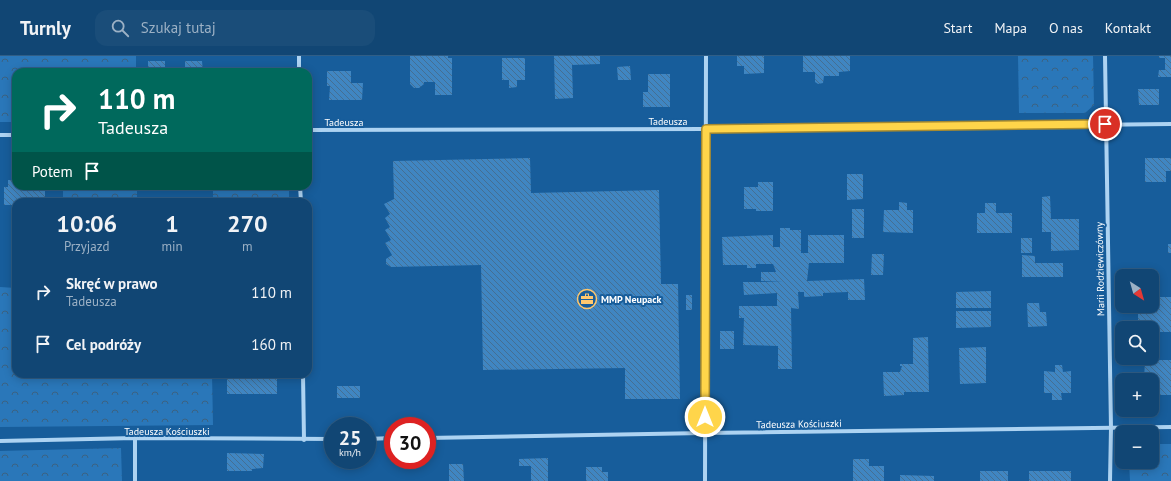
<!DOCTYPE html>
<html lang="pl">
<meta charset="utf-8">
<style>
body{margin:0;font-family:"PT Sans",sans-serif;background:#1a4d79;color:#f1f3f6;height:100vh;display:flex;flex-direction:column;font-size:15px;white-space:nowrap}
*{box-sizing:border-box;margin:0}
p{font-size:13px;color:#9cb1c5}
.icon{flex:none;width:22px;height:22px;fill:none;stroke:currentColor;stroke-width:2;stroke-linecap:round;stroke-linejoin:round}
.map{position:relative;flex:1;overflow:hidden}
.details{position:absolute;left:12px;top:142px;width:300px;height:180px;display:flex;flex-direction:column;background:#114674;border-radius:12px;box-shadow:0 2px 10px #0003,0 0 0 1px #305e86}
.details>*{flex:none}
.guide{position:absolute;left:12px;top:12px;width:300px;height:122px;border-radius:12px;box-shadow:0 2px 10px #0003,0 0 0 1px #305e86;background:#00695c;color:#fff;overflow:hidden}
.needle{width:26px;rotate:143deg}
.tools{position:absolute;left:1115px;top:213px;display:grid;gap:8px}
.tools a{display:grid;place-items:center;width:44px;height:44px;border-radius:8px;background:#114674;box-shadow:0 2px 10px #0003,0 0 0 1px #305e86;font-size:20px}
.speed{position:absolute;left:324px;top:361px;display:flex;gap:8px;font-size:20px;font-weight:700;text-align:center}
.speed>*{display:grid;place-content:center;width:52px;height:52px;border-radius:50%;background:#114674;box-shadow:0 2px 10px #0003,0 0 0 1px #305e86;line-height:1}
.speed small{font-size:10px;font-weight:400}
.speed .limit{border:6px solid #d22;background:#fff;color:#111}
.pin{position:absolute;display:grid;place-items:center;width:34px;height:34px;color:#fff;margin:-17px;border:2px solid #fff;border-radius:50%;box-shadow:0 1px 4px #0007}
.me{position:absolute;width:44px;margin:-22px;rotate:0deg;stroke-linejoin:round;filter:drop-shadow(0 0 3px #0008)}
.turn{display:flex;align-items:center;gap:14px;height:84px;padding:0 20px;font-size:18px}
.turn .icon{width:52px;height:52px;stroke-width:2.5}
.turn b{display:block;font-size:28px;line-height:34px}
.then{display:flex;align-items:center;height:38px;padding:0 20px;background:#0003;gap:8px;font-size:15px}
.eta{display:flex;justify-content:space-evenly;align-items:center;height:68px;text-align:center}
.eta b{font-size:24px;font-weight:600;line-height:28px}
ul{padding:0;list-style:none}
li{display:flex;align-items:center;gap:12px;height:52px;padding:0 20px}
li div{flex:1}
li b{display:block;font-size:15px}
li em{font-style:normal}
header{display:flex;align-items:center;gap:24px;box-sizing:border-box;height:56px;padding:0 20px;background:#114674;border-bottom:1px solid #305e86}
header strong{font-size:19px}
nav{display:flex;gap:22px;margin-inline-start:auto;font-size:14px}
.search{width:280px;height:36px;background:#1a4d79;display:flex;align-items:center;gap:10px;box-sizing:border-box;padding:0 14px;border-radius:12px;color:#9cb1c5;font-size:15px}
.map>svg:first-child{display:block}
.forest{fill:url(#forest-crowns)}
.building{fill:url(#building-back-hatch)}
.lines{fill:none;stroke-linecap:round;stroke-linejoin:round}
.street{stroke:#add3f2;stroke-width:4}
.route-casing{stroke:#a68a30;stroke-width:10}
.route{stroke:#ffd54a;stroke-width:7}
.labels{text-anchor:middle;dominant-baseline:central;stroke-width:4;stroke-linejoin:round;paint-order:stroke}
.street-label{font-size:10px;fill:#fff;stroke:#175d9b}
.poi-label{font-size:10px;font-weight:bold;fill:#fff;stroke:#175d9b;text-anchor:start}
</style>
<header>
<strong>Turnly</strong>
<div class="search"><svg class="icon" aria-label="search" viewBox="0 0 24 24"><circle cx="10" cy="10" r="6"/><path d="M15 15l6 6"/></svg>Szukaj tutaj</div>
<nav><a>Start</a><a>Mapa</a><a>O nas</a><a>Kontakt</a></nav>
</header>
<div class="map">
<svg width="1171" height="425" viewBox="0 0 1171 425">
<defs>
<pattern id="forest-crowns" width="20" height="18" patternUnits="userSpaceOnUse"><rect width="20" height="18" fill="#2a77b9"/><path d="M2 6a3 3 0 1 1 6 0M12 15a3 3 0 1 1 6 0" fill="none" stroke="#3b6282"/></pattern>
<pattern id="building-back-hatch" width="6" height="6" patternUnits="userSpaceOnUse"><rect width="6" height="6" fill="#4086c2"/><path d="M-1 5l2 2M0 0l6 6M5-1l2 2" fill="none" stroke="#456f93"/></pattern>
</defs>
<rect width="100%" height="100%" fill="#175d9b"/>
<!-- forest -->
<g class="forest">
<path d="M0,0H136V16H16V66H0Z"/>
<path d="M1018,0H1093L1094,49L1085,57H1019Z"/>
<rect x="63" y="130" width="74" height="16"/>
<rect x="213" y="130" width="76" height="16"/>
<path d="M0,231L16,232V318H212L213,369L0,371Z"/>
<path d="M1152,388H1171V425H1130L1129,406H1152Z"/>
<path d="M121,392L122,425H0V395Z"/>
</g>
<!-- building -->
<g class="building">
<path d="M410,0H448V2H452V39H435V26H424V28L419,32H414L410,28Z"/>
<path d="M554,0H600V8L572,9L573,42L555,43Z"/>
<path d="M737,0H764V17L744,18V10H737Z"/>
<path d="M803,0H850V15L839,16V20H824L823,27L818,28L815,26V16H803Z"/>
<path d="M1159,0H1171V21H1158L1159,14H1165V2H1159Z"/>
<path d="M502,2H525V24H517V31L509,32V24H502Z"/>
<rect x="148" y="5" width="17" height="11"/>
<path d="M185,5H202L203,16H185Z"/>
<path d="M630,10L631,24H618L617,11Z"/>
<path d="M327,15H351V27H363L362,44H329L330,30H327Z"/>
<path d="M648,18H670V51H643V36H648Z"/>
<path d="M1138,33H1159V49H1139Z"/>
<path d="M530,102L531,137L659,134L661,228H678L680,343H625V312L483,314L481,209L391,211L386,208V203L392,199L385,187L391,184L385,174L390,171L385,162L390,158L384,148L394,143L393,105Z"/>
<path d="M1145,102H1171V115H1166V126H1145Z"/>
<path d="M14,112H16V130H45V146H16V151H12V149H4V131H8V124H14Z"/>
<path d="M847,118H863V143L847,144Z"/>
<path d="M758,126H773V155H756V153H744V131H758Z"/>
<path d="M1050,140L1051,163H1079V194L1051,195V176H1042V141Z"/>
<path d="M899,146L907,147V154H913V177L883,176L884,154H899Z"/>
<path d="M985,147H996V157H1012V177H977V157H985Z"/>
<rect x="852" y="153" width="12" height="29"/>
<path d="M780,172H790V174H801V197H808V179H844V207H809L807,225L864,223L865,244H848V236L823,237V240L804,241V236H798L799,253L791,252L792,313H778V290L743,289L744,262H739V250H777V237L744,239L743,226H783L761,225V216H776L773,208H756V212H747V209H723L722,181L773,179V191H780Z"/>
<rect x="1021" y="182" width="11" height="15"/>
<rect x="1168" y="188" width="3" height="9"/>
<path d="M872,198H884L883,219H871Z"/>
<path d="M1022,199L1035,200V207H1063V221H1022Z"/>
<path d="M991,235V252H956V236Z"/>
<rect x="686" y="239" width="6" height="15"/>
<path d="M1152,241H1171V276H1152V272H1138V250H1152Z"/>
<path d="M1027,247H1039L1040,256H1046L1047,270L1028,271Z"/>
<path d="M956,255H991V271L956,272Z"/>
<rect x="720" y="275" width="14" height="18"/>
<path d="M928,281L929,336H904V339L884,340L883,316H900L902,310H900V308H913V282Z"/>
<path d="M986,291V327L960,328L959,292Z"/>
<path d="M1145,304H1171V339H1152V324H1144Z"/>
<path d="M1055,309H1062L1063,316L1071,315V337H1061L1062,344H1052V337H1044V315L1055,316Z"/>
<rect x="227" y="318" width="50" height="20"/>
<rect x="337" y="330" width="23" height="12"/>
<path d="M227,397L264,398L263,412L252,413V415H227Z"/>
<path d="M548,402V425H531V410H519V403Z"/>
<path d="M853,403H869V410H884V425H853Z"/>
<path d="M449,408H463L464,425H449Z"/>
<path d="M586,411H602V416H608V425H586Z"/>
<rect x="980" y="415" width="28" height="10"/>
<rect x="1029" y="415" width="42" height="10"/>
<path d="M900,419L934,420V425H900Z"/>
</g>
<g class="lines">
<!-- street -->
<g class="street">
<path d="M299,0V16"/>
<path d="M1105,0L1111,372L1110,425"/>
<path d="M308,74L706,73L1171,68"/>
<path d="M0,79H16"/>
<path d="M300,130L301,146"/>
<path d="M303,318L304,384"/>
<path d="M135,382V425"/>
<path d="M427,382L704,377L1171,371"/>
<path d="M367,383L393,382"/>
<path d="M0,385L135,382L333,383"/>
<path d="M705,425L706,0"/>
</g>
</g>
<g class="lines">
<!-- route casing -->
<g class="route-casing">
<path id="route" d="M705,361L706,73L1105,68"/>
</g>
<!-- route -->
<use href="#route" class="route"/>
</g>
<!-- icons -->
<defs>
<g id="office-ring" transform="scale(1)"><circle r="9.5" fill="#175d9b" stroke="#ffc86e" stroke-width="1.5"/><path d="M-6-3h4V-5.5h4V-3h4V5H-6ZM-1-4.5V-3h2v-1.5ZM-6 0V1H6V0Z" fill="#ffc86e"/></g>
</defs>
<g fill-rule="evenodd">
<use href="#office-ring" x="587" y="243"/>
</g>
<g class="labels">
<!-- street labels -->
<g class="street-label">
<text x="668" y="65">Tadeusza</text>
<text x="344" y="66">Tadeusza</text>
<text transform="translate(1100 213) rotate(-91)">Marii Rodziewiczówny</text>
<text transform="translate(799 368) rotate(-1)">Tadeusza Kościuszki</text>
<text x="167" y="375">Tadeusza Kościuszki</text>
</g>
<!-- poi labels -->
<g class="poi-label">
<text x="601" y="243">MMP Neupack</text>
</g>
</g>
</svg>
<div class="tools">
<a><svg class="needle" viewBox="-14 -14 28 28"><path d="M0-13l5 13h-10z" fill="#e53935"/><path d="M0 13l5-13h-10z" fill="#9cb1c5"/></svg></a>
<a><svg class="icon" aria-label="search" viewBox="0 0 24 24"><circle cx="10" cy="10" r="6"/><path d="M15 15l6 6"/></svg></a>
<a>+</a>
<a>−</a>
</div>
<div class="speed"><div>25<small>km/h</small></div><div class="limit">30</div></div>
<div class="pin" style="left:1105px;top:68px;background:#d93025"><svg class="icon" aria-label="arrive" viewBox="0 0 24 24"><path d="M6 21V4h12l-3 4 3 4H6"/></svg></div>
<svg class="me" style="left:705px;top:361px" viewBox="-20 -20 40 40"><circle r="17" fill="#ffd54a" stroke="#fff" stroke-width="3"/><path d="M0-11L8 9 0 5-8 9z" fill="#fff"/></svg>
<div class="guide">
<div class="turn"><svg class="icon" aria-label="right" viewBox="0 0 24 24"><path d="M7 20v-9h11M14 6l5 5-5 5"/></svg><div><b>110 m</b>Tadeusza</div></div>
<div class="then">Potem<svg class="icon" aria-label="arrive" viewBox="0 0 24 24"><path d="M6 21V4h12l-3 4 3 4H6"/></svg></div>
</div>
<section class="details">
<div class="eta">
<div><b>10:06</b><p>Przyjazd</p></div>
<div><b>1</b><p>min</p></div>
<div><b>270</b><p>m</p></div>
</div>
<ul>
<li><svg class="icon" aria-label="right" viewBox="0 0 24 24"><path d="M7 20v-9h11M14 6l5 5-5 5"/></svg><div><b>Skręć w prawo</b><p>Tadeusza</p></div><em>110 m</em></li>
<li><svg class="icon" aria-label="arrive" viewBox="0 0 24 24"><path d="M6 21V4h12l-3 4 3 4H6"/></svg><div><b>Cel podróży</b></div><em>160 m</em></li>
</ul>
</section>
</div>
